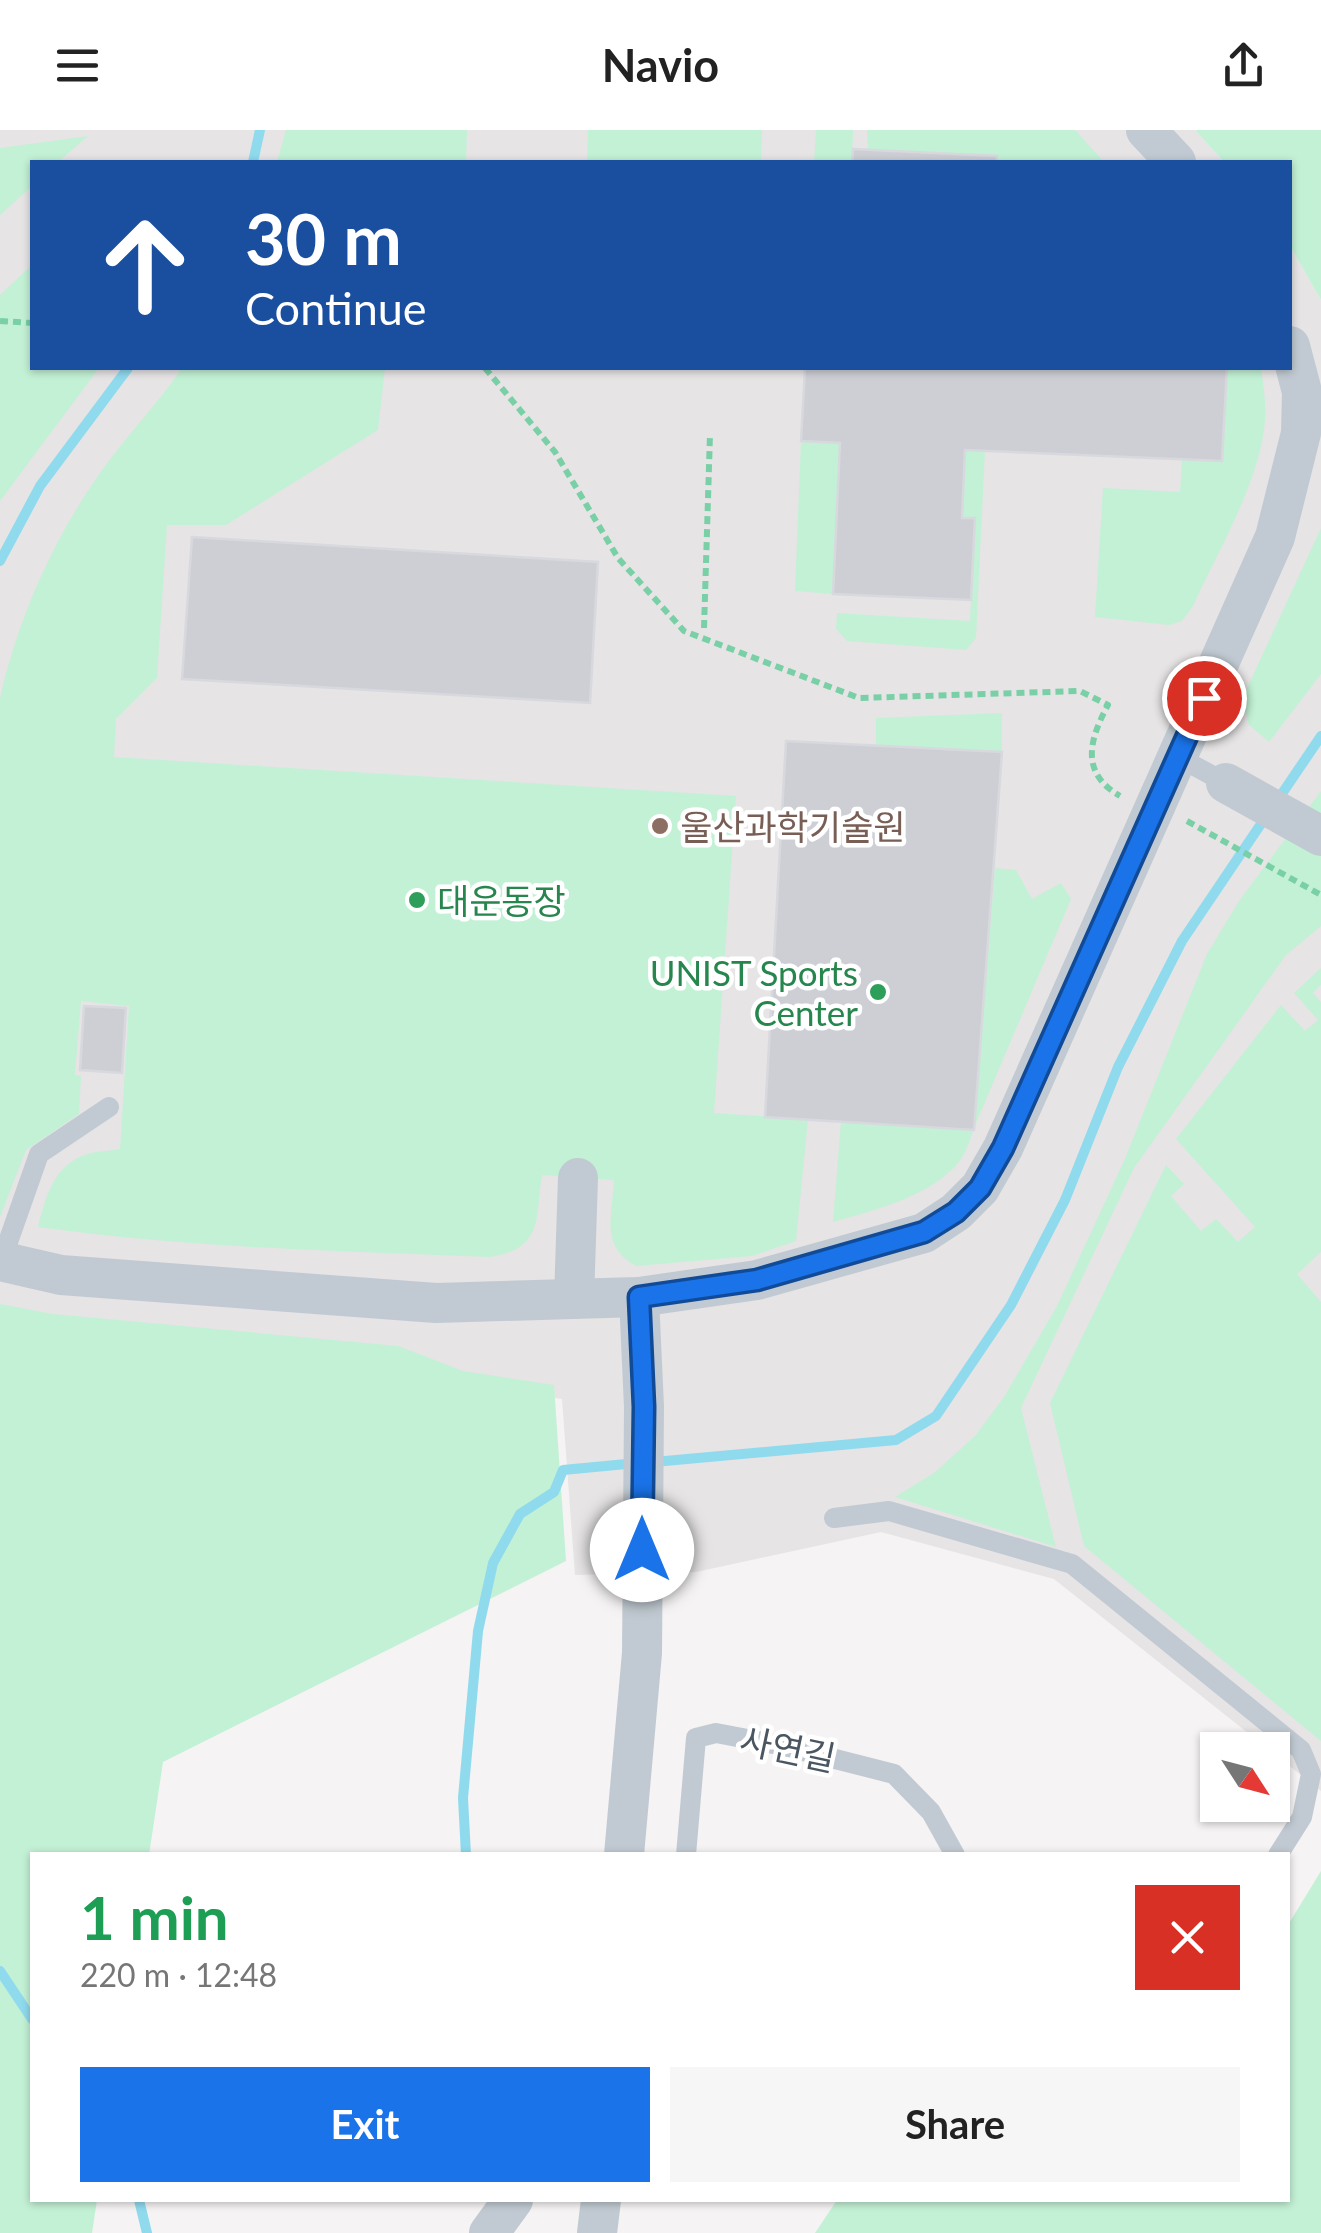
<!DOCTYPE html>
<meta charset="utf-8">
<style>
body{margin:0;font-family:Lato,"Noto Sans KR",sans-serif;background:#f6f6f6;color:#222;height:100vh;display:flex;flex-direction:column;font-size:38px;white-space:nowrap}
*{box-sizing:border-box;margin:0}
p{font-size:32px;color:#767676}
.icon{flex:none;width:55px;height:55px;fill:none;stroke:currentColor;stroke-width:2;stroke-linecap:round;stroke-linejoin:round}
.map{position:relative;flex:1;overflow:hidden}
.drawer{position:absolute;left:30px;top:1722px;width:1260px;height:350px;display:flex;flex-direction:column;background:#fff;border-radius:0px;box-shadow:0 2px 8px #0004}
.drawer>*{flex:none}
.banner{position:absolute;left:30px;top:30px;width:1262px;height:210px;border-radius:0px;box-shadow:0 2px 8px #0004;background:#1a4fa0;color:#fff;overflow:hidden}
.needle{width:65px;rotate:126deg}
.buttons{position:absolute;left:1200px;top:1602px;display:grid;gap:20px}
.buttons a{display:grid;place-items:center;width:90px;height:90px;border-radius:0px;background:#fff;box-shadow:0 2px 8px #0004;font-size:50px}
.pin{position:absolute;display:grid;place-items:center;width:85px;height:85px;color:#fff;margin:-42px;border:5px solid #fff;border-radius:50%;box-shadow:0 2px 10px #0007}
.me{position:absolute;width:110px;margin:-55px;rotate:0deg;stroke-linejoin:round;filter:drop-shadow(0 0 8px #0008)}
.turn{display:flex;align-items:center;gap:35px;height:210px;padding:0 50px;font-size:45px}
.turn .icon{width:130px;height:130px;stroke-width:2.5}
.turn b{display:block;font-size:70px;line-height:85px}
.round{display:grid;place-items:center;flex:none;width:105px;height:105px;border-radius:0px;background:#f6f6f6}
.head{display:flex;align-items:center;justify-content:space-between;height:170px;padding:0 50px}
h1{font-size:60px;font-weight:700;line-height:75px;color:#1e9e55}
.primary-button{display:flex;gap:20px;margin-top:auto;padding:20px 50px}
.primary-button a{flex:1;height:115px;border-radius:0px;background:#1a73e8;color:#fff;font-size:40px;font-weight:700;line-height:115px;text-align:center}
.primary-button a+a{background:#f6f6f6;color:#222}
header{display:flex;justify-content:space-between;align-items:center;height:130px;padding:0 50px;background:#fff;font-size:45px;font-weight:700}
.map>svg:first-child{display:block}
.education{fill:#e6e4e5}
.green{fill:#c3f1d5}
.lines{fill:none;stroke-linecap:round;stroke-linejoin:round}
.stream{stroke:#90daee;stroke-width:10}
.building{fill:#cdcfd5;stroke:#d7d9de;stroke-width:2.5}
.path{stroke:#7ad0a6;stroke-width:6;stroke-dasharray:8 5;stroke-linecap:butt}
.service{stroke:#c1cad2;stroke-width:20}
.minor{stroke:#c1cad2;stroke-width:40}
.route-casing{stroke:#114b97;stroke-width:25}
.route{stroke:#1a73e8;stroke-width:18}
.education-dot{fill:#8d6e63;stroke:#fff;stroke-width:4}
.leisure-dot{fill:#2e9e5b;stroke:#fff;stroke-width:4}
.labels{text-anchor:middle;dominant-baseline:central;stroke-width:9;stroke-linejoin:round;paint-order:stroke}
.education-label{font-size:35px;fill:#785e54;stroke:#fff;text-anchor:start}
.leisure-label{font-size:35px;fill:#27864d;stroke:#fff;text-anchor:start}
.street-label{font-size:35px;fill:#4a5661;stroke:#fff}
</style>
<header><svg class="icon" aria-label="menu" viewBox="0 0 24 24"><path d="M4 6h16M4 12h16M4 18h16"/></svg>Navio<svg class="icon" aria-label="share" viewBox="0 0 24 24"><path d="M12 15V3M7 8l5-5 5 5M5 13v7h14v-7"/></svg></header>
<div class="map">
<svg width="1321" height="2103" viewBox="0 0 1321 2103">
<rect width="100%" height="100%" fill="#f5f3f3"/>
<!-- education -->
<path class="education" d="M0,0H1195L1224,32H32V238H1290V116L1321,170V1661L1054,1449L881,1402L696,1442L575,1445L562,1269L0,1186Z"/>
<!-- green -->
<g class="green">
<path d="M286,0H467L466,30L484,32H277Z"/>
<path d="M588,0H762L761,32H587Z"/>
<path d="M816,0H853L852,32H814Z"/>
<path d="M867,0H1075L1104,32H997L996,25L868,20Z"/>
<path d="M1195,0H1321V170L1290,116V32H1224Z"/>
<path d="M88,6L58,32H32V56L0,85V18Z"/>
<path d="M32,135V238H99L0,371V165Z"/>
<path d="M182,238H385L378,300L226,395H167L157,548L116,589L114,627L736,666L714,983L808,989L796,1111L752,1126L636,1136C600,1117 612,1085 614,1050L542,1045C535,1088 544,1119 490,1127C339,1121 188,1118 38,1097C46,1066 53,1036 87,1024C97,1021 109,1021 120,1019L129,876L81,871L75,945L81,946L79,984L26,1020L0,1087V568C19,485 55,405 105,336C130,302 159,272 182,238Z"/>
<path d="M1188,238H1261C1264,259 1267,279 1264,300C1256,358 1217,423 1193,476L1182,491L1169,495L1095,487L1103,358L1180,362Z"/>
<path d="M801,311L840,313L833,464L795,461Z"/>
<path d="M965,320H985L976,508L966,520L847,511L836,499L837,483L970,491L975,389L962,388Z"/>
<path d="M1321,398V544L1269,612L1249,595L1242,569Z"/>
<path d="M1002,583V622L876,616V588Z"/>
<path d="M1321,661V796L1286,825L1134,1038L1021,1278L1056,1417L895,1367L934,1343L975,1306L1004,1267L1057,1176L1124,1031L1207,824L1239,771Z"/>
<path d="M995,738L1016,740L1032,769L1061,753L1071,769L974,998Z"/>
<path d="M1321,838V855L1313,863L1321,872V1122L1297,1144L1321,1172V1611L1084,1416L1050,1273L1166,1035L1184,1054L1171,1066L1201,1101L1216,1089L1238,1112L1255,1097L1176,1009L1281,875L1305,901L1318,890L1294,863Z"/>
<path d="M841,991L974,999C970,1009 967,1021 961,1029C934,1066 875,1080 833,1092Z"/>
<path d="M0,1174L53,1184L398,1216L463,1241L554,1255L566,1431L163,1632L149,1725H32V2070H97L92,2103H0Z"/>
<path d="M1321,1741V2103H815L837,2070H1288V1795Z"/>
</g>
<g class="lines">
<!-- stream -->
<g class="stream">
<path d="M253,32L260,0"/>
<path d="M0,431L40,356L128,238"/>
<path d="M1277,671L1321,606"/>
<path d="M654,1332L896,1310L936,1286L1011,1175L1065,1070L1118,937L1182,811L1267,685"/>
<path d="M466,1725L463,1668L478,1501L493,1433L520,1384L554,1362L563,1340L637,1333"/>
<path d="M0,1841L32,1889"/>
<path d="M139,2070L147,2103"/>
</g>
</g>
<!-- building -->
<g class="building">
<path d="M853,19L997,26V32H852Z"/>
<path d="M805,238H1227L1222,331L965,320L962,388H975L971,470L833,464L840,313L801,311Z"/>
<path d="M192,407L598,432L590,573L182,549Z"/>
<path d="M786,611L1002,622L974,1000L765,987Z"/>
<path d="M84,876L126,878L122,943L80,940Z"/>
</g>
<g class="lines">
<!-- path -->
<g class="path">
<path d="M0,191L32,193"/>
<path d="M485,238L555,322L618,428L684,501L859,568L1080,561L1108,575C1089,610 1080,643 1120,666"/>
<path d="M704,498L710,304"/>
<path d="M1187,691L1321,765"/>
</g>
<!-- service -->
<g class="service">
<path d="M1178,627L1226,653"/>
<path d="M1,1132L39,1024L109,977"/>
<path d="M834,1388L889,1381L1072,1434L1301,1620L1311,1644L1302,1687L1278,1725"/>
<path d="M686,1725L696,1608L716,1603L784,1616L894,1644L931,1682L955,1725"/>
</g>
<!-- minor -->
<g class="minor">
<path d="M1146,0L1176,32"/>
<path d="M1226,653L1321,706"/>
<path d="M0,1131L61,1145L436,1173L639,1167L757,1150L924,1103L956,1082L980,1058L1003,1018L1275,407L1301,303L1302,262L1290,216"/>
<path d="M574,1169L578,1048"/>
<path d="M624,1725L642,1523L644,1277L639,1167"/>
<path d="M489,2103L513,2070"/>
<path d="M597,2103L601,2070"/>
</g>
</g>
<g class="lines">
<!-- route casing -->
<g class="route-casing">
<path id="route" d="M642,1420L644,1277L639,1167L757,1150L924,1102L956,1082L980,1058L1003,1018L1204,568"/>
</g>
<!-- route -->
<use href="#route" class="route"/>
</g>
<!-- markers -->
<circle class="education-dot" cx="660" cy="696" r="10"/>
<g class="leisure-dot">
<circle cx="417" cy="770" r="10"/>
<circle cx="878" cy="862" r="10"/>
</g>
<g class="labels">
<!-- education labels -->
<g class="education-label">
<text x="680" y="696">울산과학기술원</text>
</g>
<!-- leisure labels -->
<g class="leisure-label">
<text x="437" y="770">대운동장</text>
<text x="858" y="842" text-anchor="end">UNIST Sports<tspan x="858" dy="40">Center</tspan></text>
</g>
<!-- street labels -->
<g class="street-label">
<text transform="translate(788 1618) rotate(12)">사연길</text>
</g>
</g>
</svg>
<div class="buttons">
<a><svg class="needle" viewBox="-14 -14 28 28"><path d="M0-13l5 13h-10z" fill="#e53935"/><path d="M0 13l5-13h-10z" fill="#767676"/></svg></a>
</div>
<div class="pin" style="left:1204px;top:568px;background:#d93025"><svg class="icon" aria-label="arrive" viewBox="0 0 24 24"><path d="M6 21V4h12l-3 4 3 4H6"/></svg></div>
<svg class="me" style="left:642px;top:1420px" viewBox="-20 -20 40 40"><circle r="19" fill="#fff"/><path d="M0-13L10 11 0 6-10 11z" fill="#1a73e8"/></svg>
<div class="banner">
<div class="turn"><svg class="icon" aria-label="ahead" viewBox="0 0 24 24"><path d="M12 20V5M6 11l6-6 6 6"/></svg><div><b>30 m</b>Continue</div></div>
</div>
<section class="drawer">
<div class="head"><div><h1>1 min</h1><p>220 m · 12:48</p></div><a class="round" style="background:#d93025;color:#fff"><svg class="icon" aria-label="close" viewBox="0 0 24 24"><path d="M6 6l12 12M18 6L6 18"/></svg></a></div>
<div class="primary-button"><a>Exit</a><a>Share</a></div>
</section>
</div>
